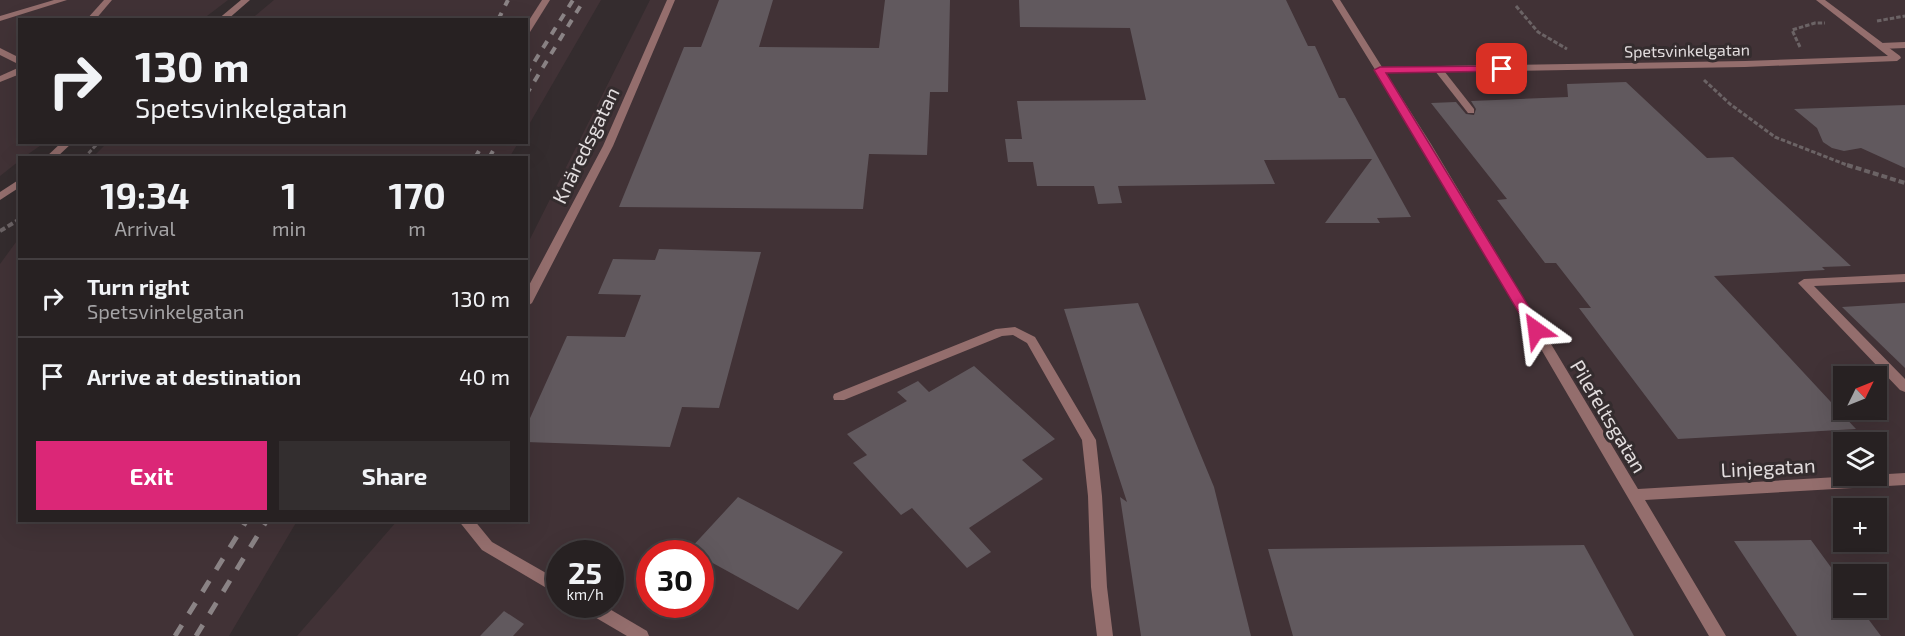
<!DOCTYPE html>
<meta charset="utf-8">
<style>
body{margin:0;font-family:"Exo 2",sans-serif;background:#332e2f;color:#f1f3f6;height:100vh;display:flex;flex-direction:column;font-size:22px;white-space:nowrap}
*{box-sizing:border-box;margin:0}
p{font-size:20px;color:#a4a3a5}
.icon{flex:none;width:33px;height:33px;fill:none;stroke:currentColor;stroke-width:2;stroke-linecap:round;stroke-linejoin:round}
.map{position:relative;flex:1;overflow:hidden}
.drawer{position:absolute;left:18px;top:156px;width:510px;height:366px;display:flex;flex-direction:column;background:#272122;border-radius:0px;box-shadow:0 6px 24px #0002,0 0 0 2px #433e40}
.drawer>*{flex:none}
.guide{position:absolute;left:18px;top:18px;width:510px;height:126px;border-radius:0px;box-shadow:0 6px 24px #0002,0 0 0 2px #433e40;background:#272122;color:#f1f3f6;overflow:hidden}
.needle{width:39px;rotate:47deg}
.fabs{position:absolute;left:1833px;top:366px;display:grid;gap:12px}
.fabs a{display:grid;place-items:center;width:54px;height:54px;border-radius:0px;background:#272122;box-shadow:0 6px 24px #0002,0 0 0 2px #433e40;font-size:30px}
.speed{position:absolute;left:546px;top:540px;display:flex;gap:12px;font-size:30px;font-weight:700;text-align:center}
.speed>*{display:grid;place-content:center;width:78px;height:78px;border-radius:50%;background:#272122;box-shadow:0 6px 24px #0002,0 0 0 2px #433e40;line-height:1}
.speed small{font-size:15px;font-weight:400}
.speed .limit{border:9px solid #d22;background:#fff;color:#111}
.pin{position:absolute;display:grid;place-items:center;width:51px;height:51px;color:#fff;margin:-26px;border-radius:12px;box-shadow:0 3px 9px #0006}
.me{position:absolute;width:66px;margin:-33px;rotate:329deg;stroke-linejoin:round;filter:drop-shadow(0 0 4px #0008)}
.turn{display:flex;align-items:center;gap:21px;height:126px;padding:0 18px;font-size:27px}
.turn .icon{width:78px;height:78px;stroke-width:2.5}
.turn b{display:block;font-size:42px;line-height:51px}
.eta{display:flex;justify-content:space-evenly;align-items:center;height:102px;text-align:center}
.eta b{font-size:36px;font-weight:700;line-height:42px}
.action{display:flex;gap:12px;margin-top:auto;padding:12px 18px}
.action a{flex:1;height:69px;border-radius:0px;background:#db2777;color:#fff;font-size:24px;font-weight:700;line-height:69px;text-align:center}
.action a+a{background:#332e2f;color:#f1f3f6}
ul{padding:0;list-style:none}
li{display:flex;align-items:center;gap:18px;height:78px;padding:0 18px;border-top:2px solid #433e40}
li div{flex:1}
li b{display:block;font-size:22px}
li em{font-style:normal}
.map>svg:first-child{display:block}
.built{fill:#413236;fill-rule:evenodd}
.building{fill:#61595e}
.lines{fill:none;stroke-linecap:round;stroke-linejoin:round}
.path-far1{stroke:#6b6365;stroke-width:3;stroke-dasharray:4.5 2;stroke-linecap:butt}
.path{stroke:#6b6365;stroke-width:4;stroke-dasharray:6 3;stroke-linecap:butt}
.service{fill:#946e6d;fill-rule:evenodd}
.minor{fill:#946e6d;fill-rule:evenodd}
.rail-far1{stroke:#8a8385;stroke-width:4;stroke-dasharray:8 8;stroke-linecap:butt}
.rail{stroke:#8a8385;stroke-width:5;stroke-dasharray:13 13;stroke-linecap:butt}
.route{fill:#db2777;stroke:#8e194d;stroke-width:1.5}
.labels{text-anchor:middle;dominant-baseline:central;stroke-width:6;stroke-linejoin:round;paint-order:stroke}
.far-street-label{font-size:16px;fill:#e2ddde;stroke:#342c2e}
.street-label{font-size:20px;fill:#e2ddde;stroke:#342c2e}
</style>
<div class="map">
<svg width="1905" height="636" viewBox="0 0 1905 636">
<rect width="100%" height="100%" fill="#342c2e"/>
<!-- built -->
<g class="built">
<path d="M0,0H228L203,19L20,20V142L44,143L24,157L20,158L19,161L0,176Z"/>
<path d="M274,0H601L527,128L526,20H250Z"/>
<path d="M650,0H1905V636H297L397,521L526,520L527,245ZM1844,376H1876V410H1844ZM1844,442H1876V476H1844ZM1844,508H1876V542H1844ZM560,554H610V604H560ZM650,554H700V604H650ZM1844,574H1876V608H1844Z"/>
<path d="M108,142H518V143L509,158L93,157Z"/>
<path d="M19,238L20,520L297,521L229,636H0V264Z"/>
</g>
<!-- building -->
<g class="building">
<path d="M719,0H773L759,47L879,48L885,0H950L948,92H930L927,155L869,154L863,209L619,207L684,47H701Z"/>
<path d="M1019,0H1286L1308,46H1315L1339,98H1345L1411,217L1377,218L1380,223H1325L1372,159L1264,160L1275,184L1118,186L1122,203L1098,204L1094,186H1037L1033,162H1008L1005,139H1022L1017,101L1146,100L1130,28L1020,27Z"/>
<path d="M1626,82L1707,158L1733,157L1851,266L1822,267L1825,270L1714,276L1856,429L1678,439L1579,308H1591L1556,263H1545L1497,200L1507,199L1431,103L1456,102L1466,114L1474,115L1476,109L1471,101L1568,97L1567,84Z"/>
<path d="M1905,105V168L1861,148L1844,151L1832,148L1823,142L1817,128L1794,109Z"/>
<path d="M659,249L761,252L719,408L682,407L670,447L526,442V427L567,336L625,337L641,295L598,294L613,259L655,260Z"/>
<path d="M1138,303L1214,487L1251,636H1141L1120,497L1127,502L1064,309Z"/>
<path d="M1905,303V368L1842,307Z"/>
<path d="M974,366L1055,439L1022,460L1043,479L969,528L991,552L967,568L912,508L901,515L853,463L867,455L847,434L907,401L897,392L918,381L929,392Z"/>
<path d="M738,497L843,552L798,610L700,556V554L689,550Z"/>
<path d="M1811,540L1844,585V608H1860L1881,636H1797L1734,541Z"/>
<path d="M1584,545L1634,636H1293L1268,549Z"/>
<path d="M504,611L524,624L513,636H480Z"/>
</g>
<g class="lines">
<!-- path-far1 -->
<g class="path-far1">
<path d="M1516,6L1538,32L1567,49"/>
<path d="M1877,21L1905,16"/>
<path d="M1800,47L1792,30L1815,23H1825"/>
<path d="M1704,80L1730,104L1775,137L1852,167"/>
<path d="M84,158L99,142"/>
</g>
<!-- path -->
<g class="path">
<path d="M1847,165L1905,183"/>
<path d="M0,231L20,219"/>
</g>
<!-- service -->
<g class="service">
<path d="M54,0H67L0,21V16Z"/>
<path d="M104,0H112L95,20H86Z"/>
<path d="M1905,42V48L1881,49L1877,46L1881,43Z"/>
<path d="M0,48L20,58V65L0,55Z"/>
<path d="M1438,66L1441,67L1474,109V113H1468L1435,71L1434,69Z"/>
<path d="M20,67V74L0,82V76Z"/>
<path d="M1015,327L1035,337L1096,440L1102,496L1107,587L1113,636H1097L1091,587L1088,496L1082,440L1027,343L1013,335L1002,336L844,400H834L833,397L834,394L996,329Z"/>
</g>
<!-- minor -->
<g class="minor">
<path d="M241,0H250L227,20H217Z"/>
<path d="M542,0H550L530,32L526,34V25Z"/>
<path d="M667,0H675L613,146L532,303L526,307V291L603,146Z"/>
<path d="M1332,0H1340L1382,67L1745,61L1888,56L1816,0H1825L1900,56L1901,58L1897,61L1745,67L1386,73L1431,144L1638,489L1905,473V485L1645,500L1726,636H1709L1421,144Z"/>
<path d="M62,142H73L56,158H45Z"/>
<path d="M20,179V187L0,200V192Z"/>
<path d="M1905,274V282L1814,286L1905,379V392L1900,390L1798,283L1804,279Z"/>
<path d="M458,520H474L492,542L560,581V596L482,550Z"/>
<path d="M578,604H601L647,631L649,636H627L581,609Z"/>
</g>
<!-- rail-far1 -->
<g class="rail-far1">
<path d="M498,20L508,0"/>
<path d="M526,75L573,0"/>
<path d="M526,95L584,0"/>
<path d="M475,158L484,142"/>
<path d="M489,158L498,142"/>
</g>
<!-- rail -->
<g class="rail">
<path d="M175,636L247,520"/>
<path d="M196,636L267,520"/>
</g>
</g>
<!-- route -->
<path class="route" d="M1502,66L1507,69L1506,71L1386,73L1543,330L1536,335L1531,333L1374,70L1380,67Z"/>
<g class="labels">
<!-- far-street labels -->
<g class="far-street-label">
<text transform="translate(1687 50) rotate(-1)">Spetsvinkelgatan</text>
</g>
<!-- street labels -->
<g class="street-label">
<text transform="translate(585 145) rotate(-64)">Knäredsgatan</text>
<text transform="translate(1609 416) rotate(59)">Pilefeltsgatan</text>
<text transform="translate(1768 467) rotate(-3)">Linjegatan</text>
</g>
</g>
</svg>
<div class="fabs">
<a><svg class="needle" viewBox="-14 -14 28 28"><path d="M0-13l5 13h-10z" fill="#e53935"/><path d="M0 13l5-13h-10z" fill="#a4a3a5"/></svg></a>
<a><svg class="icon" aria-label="layers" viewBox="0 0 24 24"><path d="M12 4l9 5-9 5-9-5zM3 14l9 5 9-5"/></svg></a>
<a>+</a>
<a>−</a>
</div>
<div class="speed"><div>25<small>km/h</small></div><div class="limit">30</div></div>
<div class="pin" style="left:1502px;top:69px;background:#d93025"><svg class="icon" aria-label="arrive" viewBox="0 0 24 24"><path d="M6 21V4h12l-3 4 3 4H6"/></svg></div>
<svg class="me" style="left:1536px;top:330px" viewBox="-20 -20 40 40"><path d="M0-17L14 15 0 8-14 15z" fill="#db2777" stroke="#fff" stroke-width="4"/></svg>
<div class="guide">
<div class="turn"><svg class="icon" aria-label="right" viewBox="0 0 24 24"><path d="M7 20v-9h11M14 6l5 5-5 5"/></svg><div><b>130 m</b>Spetsvinkelgatan</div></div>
</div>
<section class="drawer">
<div class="eta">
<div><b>19:34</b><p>Arrival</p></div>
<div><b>1</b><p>min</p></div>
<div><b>170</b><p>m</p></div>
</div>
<ul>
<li><svg class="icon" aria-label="right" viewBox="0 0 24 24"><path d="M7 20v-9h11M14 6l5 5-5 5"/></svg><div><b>Turn right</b><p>Spetsvinkelgatan</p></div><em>130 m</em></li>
<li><svg class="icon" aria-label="arrive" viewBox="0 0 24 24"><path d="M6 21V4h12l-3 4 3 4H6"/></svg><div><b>Arrive at destination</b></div><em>40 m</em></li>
</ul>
<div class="action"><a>Exit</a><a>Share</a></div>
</section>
</div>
